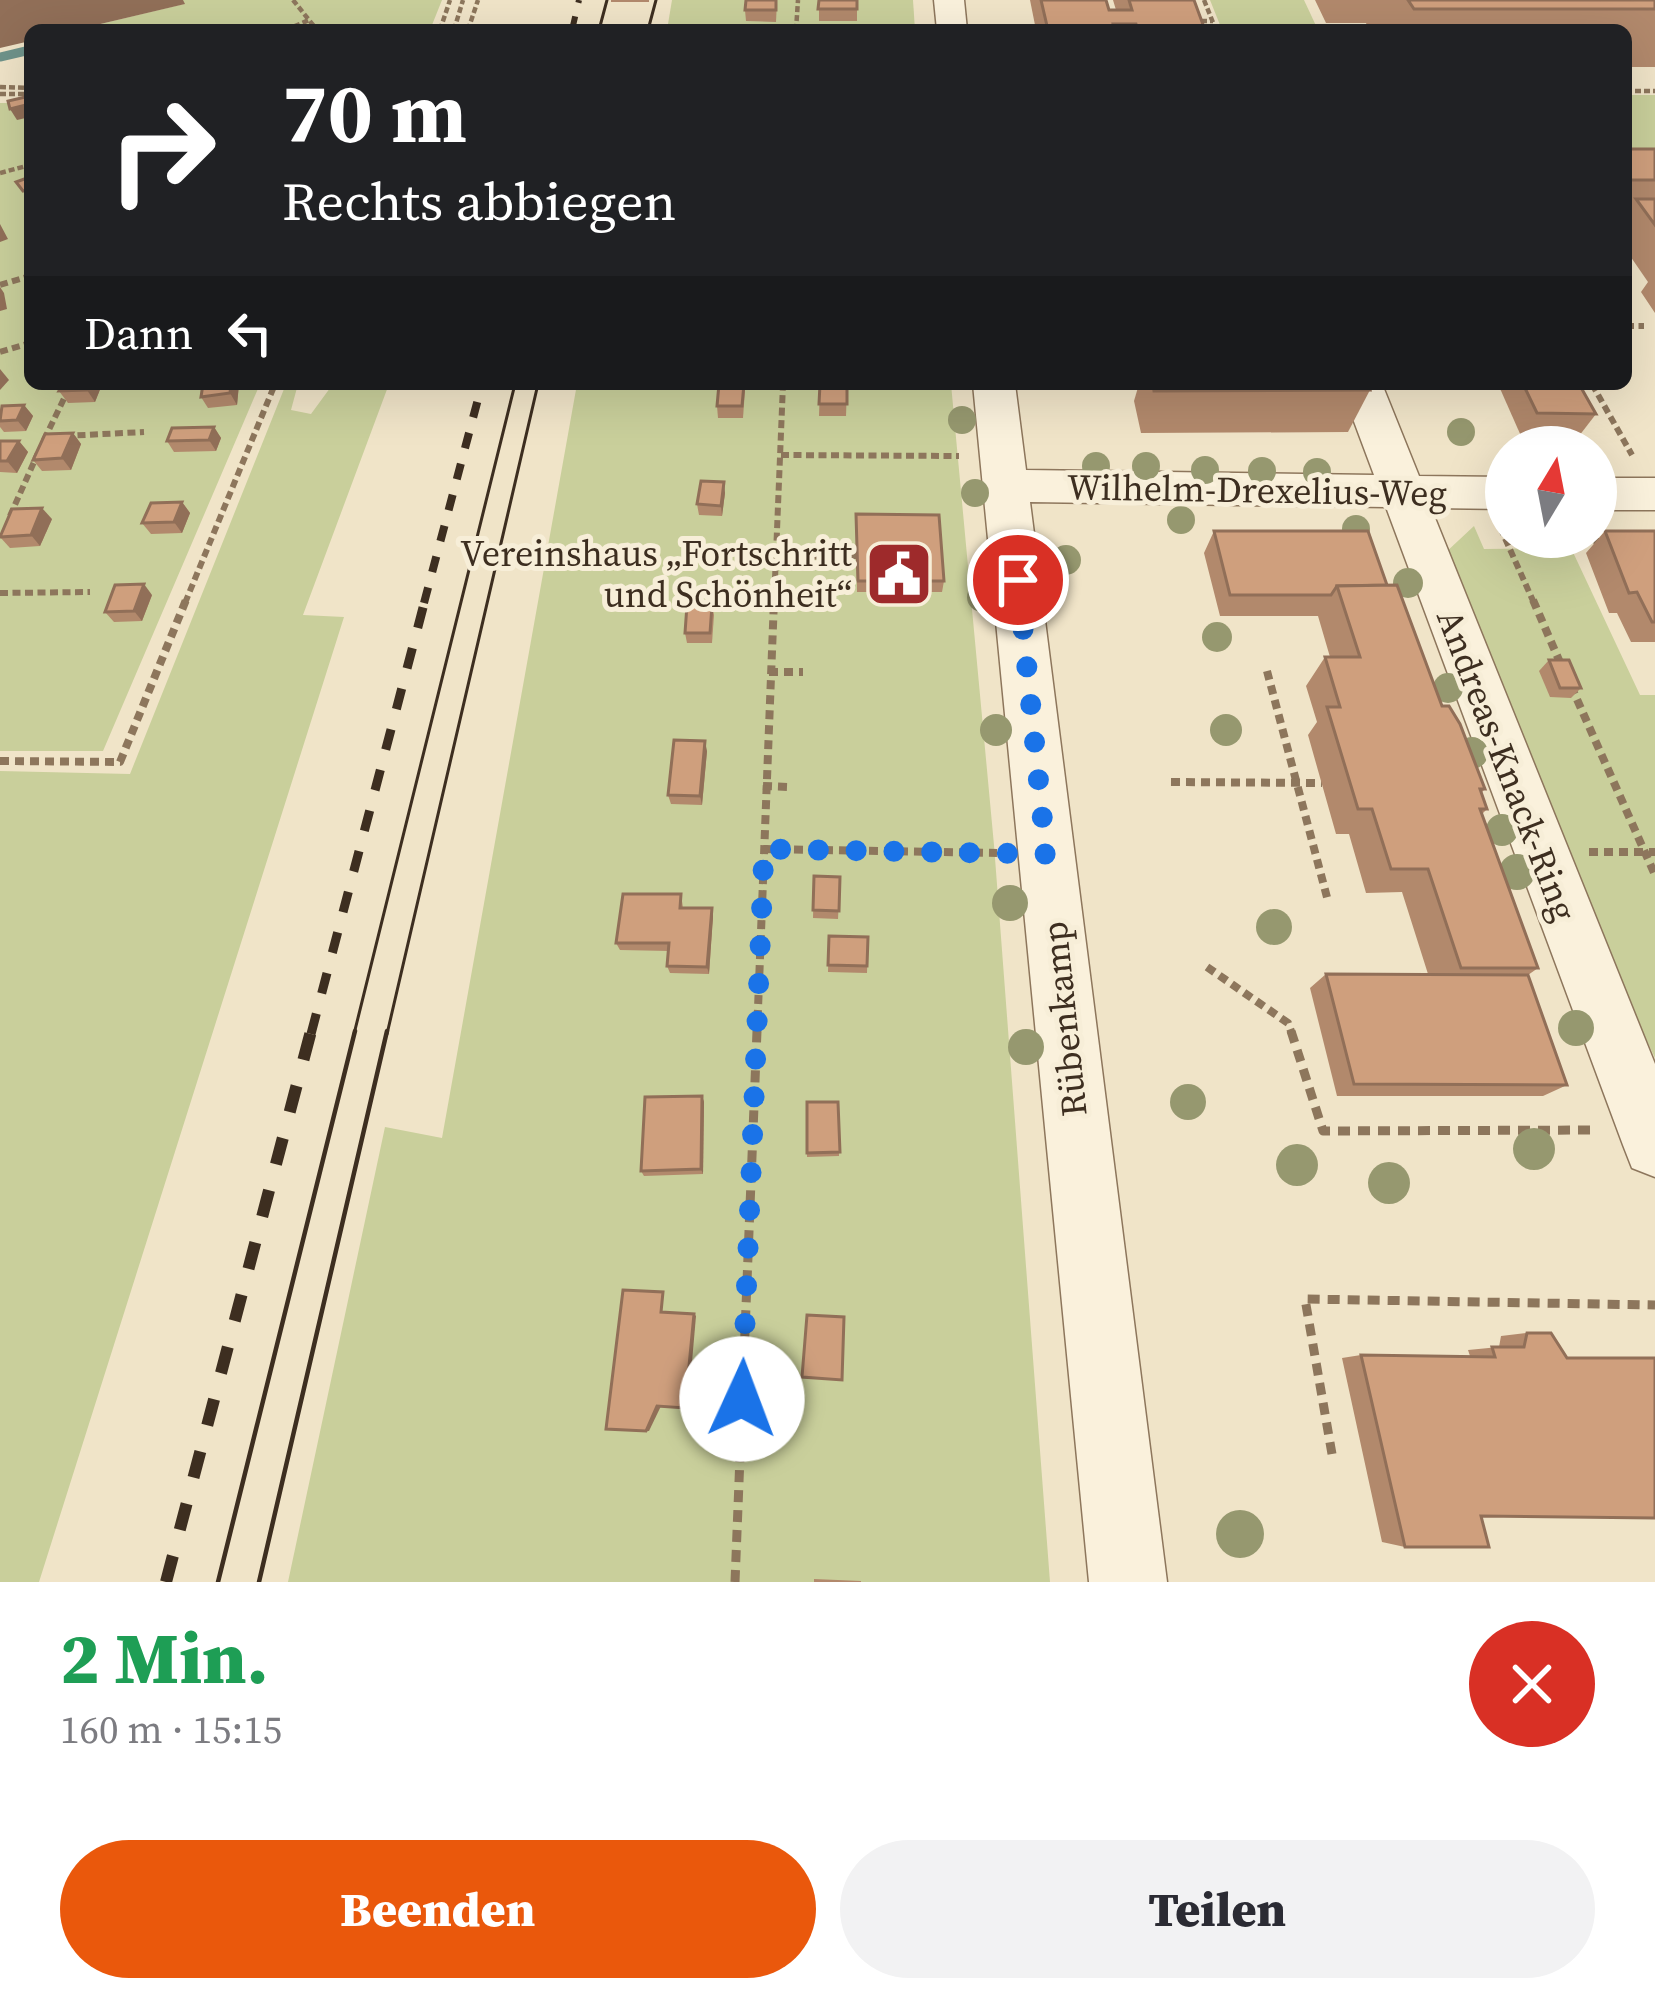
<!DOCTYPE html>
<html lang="de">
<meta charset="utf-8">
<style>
body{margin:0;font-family:"Source Serif 4",serif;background:#f2f2f3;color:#2b2b33;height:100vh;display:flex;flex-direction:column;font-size:45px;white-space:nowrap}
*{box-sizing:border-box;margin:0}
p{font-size:39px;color:#7c7c81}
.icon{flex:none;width:66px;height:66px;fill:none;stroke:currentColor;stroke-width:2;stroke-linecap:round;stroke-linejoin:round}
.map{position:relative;height:1582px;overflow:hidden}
.details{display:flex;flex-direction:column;background:#fff;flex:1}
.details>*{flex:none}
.hud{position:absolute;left:24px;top:24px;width:1608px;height:366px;border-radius:18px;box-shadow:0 12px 48px #0002;background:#202124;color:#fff;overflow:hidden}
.needle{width:78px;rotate:10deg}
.buttons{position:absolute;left:1485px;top:426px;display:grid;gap:24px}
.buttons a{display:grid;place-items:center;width:132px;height:132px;border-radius:50%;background:#fff;box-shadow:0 12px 48px #0002;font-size:60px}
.pin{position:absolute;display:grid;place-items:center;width:102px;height:102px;color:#fff;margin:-51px;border:6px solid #fff;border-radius:50%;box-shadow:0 3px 12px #0007}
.me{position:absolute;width:132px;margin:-66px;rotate:2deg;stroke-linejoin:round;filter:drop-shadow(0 0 9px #0008)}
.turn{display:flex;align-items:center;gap:42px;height:252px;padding:0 60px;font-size:54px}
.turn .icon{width:156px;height:156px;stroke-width:2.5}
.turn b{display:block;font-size:84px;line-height:102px}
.then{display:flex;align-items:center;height:114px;padding:0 60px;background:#0003;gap:24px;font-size:45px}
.round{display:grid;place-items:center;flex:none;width:126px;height:126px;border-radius:63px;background:#f2f2f3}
.summary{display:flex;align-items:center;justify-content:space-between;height:204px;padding:0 60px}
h1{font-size:72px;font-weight:800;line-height:90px;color:#1e9e55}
.button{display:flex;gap:24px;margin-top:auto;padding:24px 60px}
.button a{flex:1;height:138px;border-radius:72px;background:#ea580c;color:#fff;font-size:48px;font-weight:800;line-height:138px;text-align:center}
.button a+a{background:#f2f2f3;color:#2b2b33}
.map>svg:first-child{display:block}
.green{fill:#c9cf9b}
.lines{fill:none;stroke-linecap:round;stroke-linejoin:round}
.stream{stroke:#6f938a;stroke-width:9}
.minor-casing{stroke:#8d765c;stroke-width:3}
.path-far3{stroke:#8d765c;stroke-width:4.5;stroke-dasharray:6 3;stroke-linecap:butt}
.path-far2{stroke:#8d765c;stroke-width:6;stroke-dasharray:8 4.5;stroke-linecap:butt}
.path-far1{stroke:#8d765c;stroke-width:8;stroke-dasharray:9 6;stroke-linecap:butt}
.path{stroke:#8d765c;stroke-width:9;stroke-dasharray:12 8;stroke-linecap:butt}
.minor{fill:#faf1dc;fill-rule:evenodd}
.tram-far1{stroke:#3d2e20;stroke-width:3}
.tram{stroke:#3d2e20;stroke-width:4.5}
.rail-far3{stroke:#3d2e20;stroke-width:6;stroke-dasharray:14 14;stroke-linecap:butt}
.rail-far2{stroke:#3d2e20;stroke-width:8;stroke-dasharray:16 16;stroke-linecap:butt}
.rail-far1{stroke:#3d2e20;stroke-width:9;stroke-dasharray:21 21;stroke-linecap:butt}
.rail{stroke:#3d2e20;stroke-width:12;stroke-dasharray:27 27;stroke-linecap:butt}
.tree{fill:#96986f}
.wall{fill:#b2896c}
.shaded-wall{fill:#916f58}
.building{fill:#cf9f7d;stroke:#916f58;stroke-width:3}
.route{stroke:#1a73e8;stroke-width:21;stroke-dasharray:0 37.8}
.labels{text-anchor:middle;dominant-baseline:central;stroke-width:10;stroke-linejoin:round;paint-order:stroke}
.street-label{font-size:36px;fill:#3d2e20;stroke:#f7eed8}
.poi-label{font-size:36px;fill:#3d2e20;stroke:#f7eed8;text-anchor:end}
</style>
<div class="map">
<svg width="1655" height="1582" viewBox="0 0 1655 1582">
<rect width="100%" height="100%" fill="#f0e4c8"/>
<!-- green -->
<g class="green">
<path d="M182,0H442L430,30H75L184,4Z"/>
<path d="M672,0H913L915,30H667Z"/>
<path d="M1210,0H1304L1318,30H1222Z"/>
<rect x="1626" y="95" width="29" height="75"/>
<path d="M0,103H30V384H260L103,751H0Z"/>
<path d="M286,384H298L291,410L311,414L333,384H389L303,615L344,617L39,1582H0V771L130,774Z"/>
<path d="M577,384H951L994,845L1050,1582H288L385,1127L442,1138Z"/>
<path d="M1474,526L1484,549L1571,548L1640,695H1655V1058L1551,837L1444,554Z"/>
</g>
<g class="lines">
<!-- stream -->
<path class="stream" d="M0,57L30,50"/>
<!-- minor casing -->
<g class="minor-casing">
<g id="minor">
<path d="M934,0H964L967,30H937Z"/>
<path d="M973,384H1015L1026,470L1374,475L1340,384H1382L1419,476L1506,477V509L1431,508L1655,1064V1177L1632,1168L1623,1145L1386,507L1030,502L1167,1582H1089Z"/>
<rect x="1596" y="478" width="59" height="32"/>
</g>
</g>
<!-- path-far3 -->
<g class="path-far3">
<path d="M293,0L317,30"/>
<path d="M1204,0L1216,30"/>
<path d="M1192,21H1213"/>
<path d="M286,30L309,20"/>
<path d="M440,30L450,0"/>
<path d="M454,30L463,0"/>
<path d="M468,30L478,0"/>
<path d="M796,30L798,0"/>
<path d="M0,87L30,88"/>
<path d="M1626,91H1655"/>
<path d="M0,94H30"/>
<path d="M0,173L30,165"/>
</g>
<!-- path-far2 -->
<g class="path-far2">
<path d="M0,285L30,276"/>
<path d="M1626,326H1644"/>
<path d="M0,352L30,343"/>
<path d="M1592,384L1632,455"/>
<path d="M65,436L144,432"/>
<path d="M44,440L71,384"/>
<path d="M781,455L959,456"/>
<path d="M10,516L38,453"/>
<path d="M1500,527L1534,603"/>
<path d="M1506,541H1601"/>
<path d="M775,557L857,556"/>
<path d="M0,593L90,592"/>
<path d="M185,603L275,384"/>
<path d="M774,603L783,384"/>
</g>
<!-- path-far1 -->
<g class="path-far1">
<path d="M1533,600L1562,667"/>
<path d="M1267,671L1328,901"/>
<path d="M769,672H803"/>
<path d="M1571,686L1655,875"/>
<path d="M0,761L120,762L186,600"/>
<path d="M1171,782L1322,783"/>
<path d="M763,786L788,787"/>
<path d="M764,849L997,853"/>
<path d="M1589,852H1655"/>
<path d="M1207,967L1288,1023L1292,1034"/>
<path d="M757,1034L774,600"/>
</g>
<!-- path -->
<g class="path">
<path d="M1291,1031L1323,1131L1596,1130"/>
<path d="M1332,1454L1305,1299L1655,1305"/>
<path d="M735,1582L757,1031"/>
</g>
<!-- minor -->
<use href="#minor" class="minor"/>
<!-- tram-far1 -->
<g class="tram-far1">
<path d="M599,30L607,0"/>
<path d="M648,30L656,0"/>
<path d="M354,1034L515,384"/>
<path d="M387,1034L538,384"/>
</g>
<!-- tram -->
<g class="tram">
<path d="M218,1582L355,1031"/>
<path d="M259,1582L387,1031"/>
</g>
<!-- rail-far3 -->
<path class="rail-far3" d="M572,30L579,0"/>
<!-- rail-far2 -->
<path class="rail-far2" d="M424,603L482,384"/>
<!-- rail-far1 -->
<path class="rail-far1" d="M311,1034L425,600"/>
<!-- rail -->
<path class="rail" d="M166,1582L311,1031"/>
</g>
<!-- trees -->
<g class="tree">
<circle cx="962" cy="420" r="14"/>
<circle cx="1461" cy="432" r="14"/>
<circle cx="1096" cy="466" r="14"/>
<circle cx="1146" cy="466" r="14"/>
<circle cx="1205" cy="470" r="14"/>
<circle cx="1262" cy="471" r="14"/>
<circle cx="1317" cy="472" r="14"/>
<circle cx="975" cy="493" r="14"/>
<circle cx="1181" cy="520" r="14"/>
<circle cx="1356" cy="529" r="14"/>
<circle cx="1066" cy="560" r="15"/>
<circle cx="1408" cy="583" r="15"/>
<circle cx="982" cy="597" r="15"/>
<circle cx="1217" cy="637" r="15"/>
<circle cx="1448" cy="688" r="15"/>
<circle cx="996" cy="730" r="16"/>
<circle cx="1226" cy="730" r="16"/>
<circle cx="1472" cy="753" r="16"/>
<circle cx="1502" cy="830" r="16"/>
<circle cx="1517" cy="872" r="18"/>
<circle cx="1010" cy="903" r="18"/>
<circle cx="1274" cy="927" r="18"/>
<circle cx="1576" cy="1028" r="18"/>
<circle cx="1026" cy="1047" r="18"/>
<circle cx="1188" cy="1102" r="18"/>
<circle cx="1534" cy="1149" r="21"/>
<circle cx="1297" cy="1165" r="21"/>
<circle cx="1389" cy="1183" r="21"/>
<circle cx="1240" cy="1534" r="24"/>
</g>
<!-- wall -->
<g class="wall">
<rect x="611" y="0" width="38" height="2"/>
<path d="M777,0L776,22L746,21L745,10Z"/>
<rect x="819" y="0" width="38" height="21"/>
<path d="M1030,0H1106L1109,10H1116L1113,0H1194L1205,30H1036Z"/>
<path d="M1315,0H1655V67H1626V30H1369L1366,23H1326Z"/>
<path d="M1626,149H1655V313L1641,292L1648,282L1626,250Z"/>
<path d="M63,384H98L101,387L95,402L68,403L59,391Z"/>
<path d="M239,384L237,405L208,408L201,397Z"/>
<path d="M820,384H847L846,416H819Z"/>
<path d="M1139,384H1368L1370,390L1348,432L1141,433L1134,401Z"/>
<path d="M1498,384H1579L1596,414L1579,436H1521Z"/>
<path d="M745,390L743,418H718L717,406Z"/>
<path d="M24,405L33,416L26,431L4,432L0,427V410Z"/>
<path d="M214,427L221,438L216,451L174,452L167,441Z"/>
<path d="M73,433L81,444L71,470L42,471L33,460Z"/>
<path d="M0,441H19L28,452L17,473L0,472Z"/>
<path d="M725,493L722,516L699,515L697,504Z"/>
<path d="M182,502L190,513L182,533L151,534L142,523Z"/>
<path d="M856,514L944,581L942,592H857Z"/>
<path d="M52,519L40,546L10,548L0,537Z"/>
<path d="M1214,531L1387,585L1442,706L1485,789L1481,793L1487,809L1482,814L1538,968L1528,975L1567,1085L1543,1096H1337L1310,988L1326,974H1428L1402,892L1366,893L1349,834H1336L1308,735L1317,722L1306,686L1325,657H1330L1318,616H1220L1204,553Z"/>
<path d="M1605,531H1655V642H1631L1617,613H1609L1586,553Z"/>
<path d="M152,595L142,621L114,622L105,612Z"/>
<path d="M712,605L714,615L712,643H687L685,633Z"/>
<path d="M1549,660L1581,688L1571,698L1550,697L1539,671Z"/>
<path d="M707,751L702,805L671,804L668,795Z"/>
<path d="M814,876L840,877L838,919L813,918Z"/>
<path d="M681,894L683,908L713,916L709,974L670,973L667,966L669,951L620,950L616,943Z"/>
<path d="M829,936L868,937L867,973L828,972Z"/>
<path d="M702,1096L704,1102L703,1174L644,1176L641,1171Z"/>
<path d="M838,1102L839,1156L807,1157V1153Z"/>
<path d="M1527,1333L1481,1516L1405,1547L1382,1542L1342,1358L1361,1355L1470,1356L1468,1350L1499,1347L1501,1336Z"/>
<path d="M814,1579L861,1581V1582H814Z"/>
</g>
<!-- shaded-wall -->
<g class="shaded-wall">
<path d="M0,0H183L185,4L75,30H30V41L0,48Z"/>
<path d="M30,104V117L17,120L10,109Z"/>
<path d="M0,224L8,239L0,242Z"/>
<path d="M0,287L4,293L7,309L0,311Z"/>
<path d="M0,369L9,380L0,390Z"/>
<path d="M89,384H98L101,387L95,402L87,390Z"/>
<path d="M231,384H239L237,405L230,393Z"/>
<path d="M24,405L33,416L26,431L17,420Z"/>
<path d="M214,427L221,438L216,451L209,440Z"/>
<path d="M73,433L81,444L71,470L62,458Z"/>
<path d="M19,441L28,452L17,473L7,461Z"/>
<path d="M724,482L725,493L722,516L721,506Z"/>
<path d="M182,502L190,513L182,533L174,522Z"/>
<path d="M42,508L52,519L40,546L31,535Z"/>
<path d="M144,584L152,595L142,621L134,611Z"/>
<path d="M705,741L707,751L702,805L700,796Z"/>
<path d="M712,908L713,916L709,974L707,967Z"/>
<path d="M702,1096L704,1102L703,1174L701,1169Z"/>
<path d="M694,1314L696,1316L688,1408H685Z"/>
<path d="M657,1406H661L649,1431H646Z"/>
</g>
<!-- building -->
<g class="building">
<path d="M746,0H776V10H745Z"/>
<path d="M819,0H857V9H818Z"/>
<path d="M1041,0H1106L1109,10H1132L1129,0H1194L1205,30H1138L1136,24H1113L1114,30H1048Z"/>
<path d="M1408,0H1655V9H1414Z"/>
<path d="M30,96V104L10,109L8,101Z"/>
<rect x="1626" y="149" width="29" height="31"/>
<path d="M30,177V189L23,191L16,182Z"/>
<path d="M1636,199H1655V225Z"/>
<path d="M63,384H89L87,390L59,391Z"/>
<path d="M203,384H231L230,393L201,397Z"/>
<path d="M719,384H744L742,406H717Z"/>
<path d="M820,384H847V404H819Z"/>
<path d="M1153,384H1368L1370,390L1154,391Z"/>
<path d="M1523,384H1579L1596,414L1537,413Z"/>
<path d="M24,405L17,420L0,421L2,406Z"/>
<path d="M214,427L209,440L167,441L172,428Z"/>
<path d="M73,433L62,458L33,460L45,434Z"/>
<path d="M0,441H19L7,461H0Z"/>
<path d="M701,481L724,482L721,506L697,504Z"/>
<path d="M182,502L174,522L142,523L151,503Z"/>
<path d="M42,508L31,535L0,537L12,509Z"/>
<path d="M856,514L939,515L944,581H858Z"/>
<path d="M1214,531H1368L1387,585L1337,586L1331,595H1230Z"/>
<path d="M1605,531H1655V622H1652L1637,592L1629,593Z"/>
<path d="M144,584L134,611L105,612L115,585Z"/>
<path d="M1397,585L1442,706H1449L1460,724L1485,789H1480L1487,809H1480L1538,968H1461L1428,869H1391L1372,809H1358L1327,707H1340L1325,657H1360L1337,586Z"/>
<path d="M687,605H712L710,633H685Z"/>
<path d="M1549,660H1569L1581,688H1560Z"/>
<path d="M674,740L705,741L700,796L668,795Z"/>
<path d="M814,876L840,877L839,911L813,910Z"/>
<path d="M623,894H681L680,908H712L707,967L667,966L669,943H616Z"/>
<path d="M829,936L868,937L867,966L828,965Z"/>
<path d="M1326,974L1528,975L1567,1085L1354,1084Z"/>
<path d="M702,1096L701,1169L641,1171L645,1097Z"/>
<path d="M807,1102H838L840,1152L807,1153Z"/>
<path d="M623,1290L663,1292L661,1312L694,1314L685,1408L657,1406L646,1431L606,1429Z"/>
<path d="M807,1315L844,1317L842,1380L802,1377Z"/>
<path d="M1527,1333H1551L1567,1358H1655V1518L1481,1516L1489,1547H1405L1361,1355L1495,1357L1492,1347H1524Z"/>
</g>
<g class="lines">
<!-- route -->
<path class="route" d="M742,1399L764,849L1046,854L1018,580"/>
</g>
<!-- icons -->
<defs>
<g id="civic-square" transform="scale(3.45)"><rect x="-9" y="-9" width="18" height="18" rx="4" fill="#9e2a2b" stroke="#f7eed8"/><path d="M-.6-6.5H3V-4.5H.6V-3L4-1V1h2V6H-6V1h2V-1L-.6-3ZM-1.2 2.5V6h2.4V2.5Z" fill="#fff"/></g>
</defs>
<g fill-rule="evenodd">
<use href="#civic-square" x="899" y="574"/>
</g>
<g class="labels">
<!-- street labels -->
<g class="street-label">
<text transform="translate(1257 490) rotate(1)">Wilhelm-Drexelius-Weg</text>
<text transform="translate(1507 765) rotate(69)">Andreas-Knack-Ring</text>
<text transform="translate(1064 1019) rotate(-96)">Rübenkamp</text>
</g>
<!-- poi labels -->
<g class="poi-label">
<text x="852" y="553">Vereinshaus „Fortschritt<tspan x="852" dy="41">und Schönheit“</tspan></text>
</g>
</g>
</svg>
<div class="buttons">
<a><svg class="needle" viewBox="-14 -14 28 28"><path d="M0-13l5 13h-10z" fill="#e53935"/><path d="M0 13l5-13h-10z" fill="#7c7c81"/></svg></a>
</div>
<div class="pin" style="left:1018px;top:580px;background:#d93025"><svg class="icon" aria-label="arrive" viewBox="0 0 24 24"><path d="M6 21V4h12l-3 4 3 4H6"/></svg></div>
<svg class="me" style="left:742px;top:1399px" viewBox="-20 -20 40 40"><circle r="19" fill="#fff"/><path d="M0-13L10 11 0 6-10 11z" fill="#1a73e8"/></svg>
<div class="hud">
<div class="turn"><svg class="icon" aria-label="right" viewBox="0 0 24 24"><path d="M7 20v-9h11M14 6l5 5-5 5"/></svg><div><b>70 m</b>Rechts abbiegen</div></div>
<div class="then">Dann<svg class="icon" aria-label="left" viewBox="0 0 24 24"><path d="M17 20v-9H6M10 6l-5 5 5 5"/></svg></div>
</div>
</div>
<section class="details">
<div class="summary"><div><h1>2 Min.</h1><p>160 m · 15:15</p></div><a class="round" style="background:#d93025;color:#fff"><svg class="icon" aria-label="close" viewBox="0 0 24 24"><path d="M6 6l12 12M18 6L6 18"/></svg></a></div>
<div class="button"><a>Beenden</a><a>Teilen</a></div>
</section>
